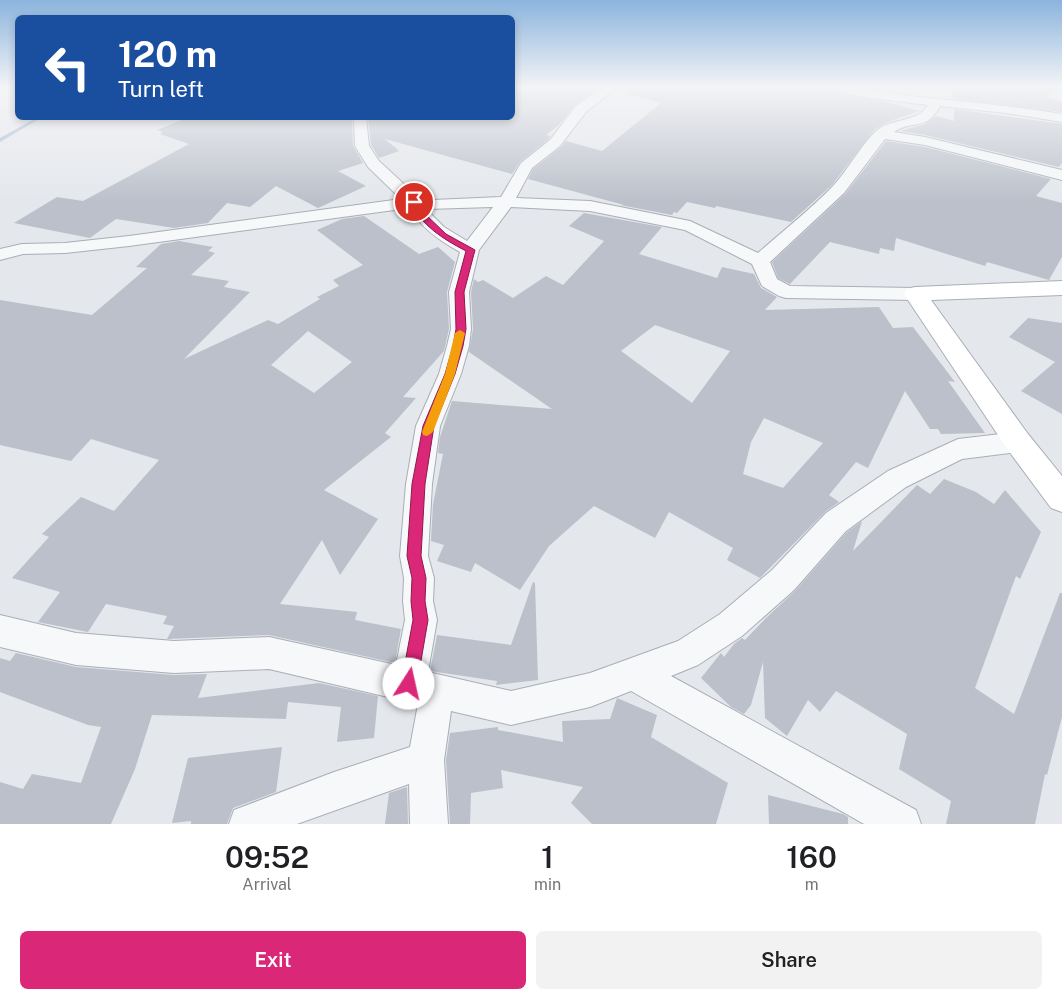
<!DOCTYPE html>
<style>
body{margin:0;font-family:"Public Sans",sans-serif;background:#f2f2f2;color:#202124;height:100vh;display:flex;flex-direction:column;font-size:19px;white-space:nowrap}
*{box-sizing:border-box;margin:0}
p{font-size:16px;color:#757577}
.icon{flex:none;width:28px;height:28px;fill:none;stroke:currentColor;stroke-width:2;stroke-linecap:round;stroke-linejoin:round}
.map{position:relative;height:824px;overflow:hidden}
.side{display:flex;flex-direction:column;background:#fff;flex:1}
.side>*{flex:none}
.guide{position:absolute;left:15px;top:15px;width:500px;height:105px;border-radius:8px;box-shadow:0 2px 8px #0003;background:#1a4fa0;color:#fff;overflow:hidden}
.pin{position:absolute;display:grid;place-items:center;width:42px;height:42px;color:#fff;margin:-21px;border:2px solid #fff;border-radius:50%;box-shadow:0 1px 5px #0007}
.me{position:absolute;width:55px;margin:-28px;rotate:10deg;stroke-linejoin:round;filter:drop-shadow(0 0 4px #0008)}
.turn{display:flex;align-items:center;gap:18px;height:105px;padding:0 20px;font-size:22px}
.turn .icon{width:65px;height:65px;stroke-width:2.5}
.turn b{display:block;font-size:35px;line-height:42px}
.eta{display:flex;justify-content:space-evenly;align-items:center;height:85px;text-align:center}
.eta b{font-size:30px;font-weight:600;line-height:35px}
.cta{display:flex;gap:10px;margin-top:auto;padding:10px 20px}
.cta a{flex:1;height:58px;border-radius:8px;background:#db2777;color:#fff;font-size:20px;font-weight:600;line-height:58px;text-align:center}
.cta a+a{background:#f2f2f2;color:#202124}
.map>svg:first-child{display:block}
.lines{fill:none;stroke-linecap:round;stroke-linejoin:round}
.stream{fill:#9fb4cc;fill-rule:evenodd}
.building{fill:#bbc0ca;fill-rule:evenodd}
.street-casing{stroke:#a9aeb7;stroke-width:2}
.secondary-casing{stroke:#a9aeb7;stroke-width:2}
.street{fill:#f7f8fa;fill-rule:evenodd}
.secondary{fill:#fff;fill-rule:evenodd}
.route{fill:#db2777;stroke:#8e194d}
.slow{fill:#f59e0b}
</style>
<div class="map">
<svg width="1062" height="824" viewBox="0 0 1062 824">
<rect width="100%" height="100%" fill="#e4e7ec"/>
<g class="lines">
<!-- stream -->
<path class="stream" d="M36,118H41L0,142V138Z"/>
</g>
<!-- building -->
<g class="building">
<path d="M512,87H601L575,105L559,125L546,135L550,136L549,139L520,162L512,174L385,139L399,151L379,158L371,145L368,118H512Z"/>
<path d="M629,87H829L833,92L886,102L919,111L888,122L874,130L832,185L791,222L716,206L715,208L687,202L677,213L674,212L672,215L620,205H624L528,179L533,169L561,147L566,141L602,151L661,103L628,94Z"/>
<path d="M952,87H1059L1046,97L1062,102V112L953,99Z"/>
<path d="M954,109L1062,124V163L1059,167L925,135L900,131L925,124L936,116L954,121Z"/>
<path d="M187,118H352L353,146L363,163L338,171L366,186L318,208L276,186L250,207L227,203L208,223L174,228L116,219L90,238L14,223L57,197L83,201L189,144L160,134L163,132L157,130Z"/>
<path d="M886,141L925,147L1051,179L1036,196L1062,203V257L1049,280L987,262L985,266L896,238L894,251L880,248L879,254L830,242L790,284L778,278L772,262L845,194Z"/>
<path d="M584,213L662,227L639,254L717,278L722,267L754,274L761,288L777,297L765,310L879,307L893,328L913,327L955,382L948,381L985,433L941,434L938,429H930L905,391L868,468L856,462L829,495L839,502L825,512L760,578L727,560L733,548L669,512L655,538L594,506L549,546L520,590L475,563L471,572L437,561L444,545L431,541L433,504L443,454L438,453L440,437L452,401L552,409L469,352L473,329L471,292L474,279L478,282L483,280L513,298L546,276L563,285L604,241L569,226ZM655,325L730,351L692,403L621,351ZM764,418L823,443L783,488L743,474L751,442Z"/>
<path d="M364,216L419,254L438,247L455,262L447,292L449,329L444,351L403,397L416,398L385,433L391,437L324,490L378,519L340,575L322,540L280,604L357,612L355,620L401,629L395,663L269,635L167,639L174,626L163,624L167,616L106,604L88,632L38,622L60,592L12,578L49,537L42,534L81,497L114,511L159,460L91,439L71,461L0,445V300L92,315L147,268L136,267L161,244L179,241L213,247L208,251L215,253L191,275L229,281L224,287L250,292L184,359L268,320L278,324L320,299L317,297L339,286L333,280L363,265L317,230L342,219ZM308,331L352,362L314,393L271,365Z"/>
<path d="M1028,318L1062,323V414L1021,391L1055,362L1009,337Z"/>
<path d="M944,479L976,492L994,504L1005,490L1041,532L1020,579L1016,576L975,688L1014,714L1060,593H1062V717L1047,775L1045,774L1035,824H946L951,801L899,769L907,734L836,691L820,712L808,700L787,736L765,718L763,662L751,705L744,714L731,707L701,678L721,653L724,657L734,644L742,638L745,640L766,618L795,591L847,532L862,521L853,551L917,485L930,494Z"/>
<path d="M533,582L535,583L538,680L496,685L497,681L430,671L437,635L511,645Z"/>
<path d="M16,653L76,667L174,675L207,674L198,698L319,683L378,696L374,738L337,742L341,707L288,702L286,719L152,715L135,769L111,824H0V782L23,789L32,774L81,783L101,727L88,725L0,692V658L10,661Z"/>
<path d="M617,698L657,715L651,737L728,783L716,824H592L571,803L583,787L501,770L503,788L471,793L470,824H450L446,760L450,733L498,727V730L563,742L562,721L610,719Z"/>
<path d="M282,747L276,792L233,808L227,824H191V821L172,823L188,758Z"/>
<path d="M407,787L408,824H385L389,793Z"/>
<path d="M768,795L843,814L848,817V824H769Z"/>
</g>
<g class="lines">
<!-- street casing -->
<g class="street-casing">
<path id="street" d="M604,87H617L586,112L560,146L532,168L516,198L590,201L690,221L758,253C783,231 810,210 833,186C848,170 859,148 875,132C891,117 916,124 928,105L865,97L833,90L831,87C860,87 889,93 918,97C966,102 1014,106 1062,114V122L1006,113L940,106C926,132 913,119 894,132L925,137L1062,170V180L925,145L885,139L844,193L770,262L777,279L790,286L915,288L922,290L925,294L922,298L915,300L786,298L779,296L762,286L752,264L685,230L590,211L511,207L479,250L469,292L471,329L469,346L461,374L440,426L432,484L428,556L434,578L433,601L437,620L428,672L511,691L590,673L678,641L720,614L772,570L826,513L888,471L958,439L1018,432L1027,435L1030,442L1027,449L1018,452L962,459L906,487L846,531L794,590L742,636L698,665L671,676L916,810L921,824H864L631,691L590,707L511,725L451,711L444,760L448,824H410L409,784L297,824H229L234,810L334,772L410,747L418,704L269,669L174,673L76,665L0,647V615L76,633L174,641L269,637L396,665L405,620L403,601L404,578L400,556L406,484L416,426L439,374L447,346L451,329L449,292L460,252C440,241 421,228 409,208L129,246L65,253L23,254L0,260V249L22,244L65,243L129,236L401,199L368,167L355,146L354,118H366L369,146L379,161L419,198L433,200L501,197L521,163L550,140L576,106ZM493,207L467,241L444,227L426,209Z"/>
</g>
<!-- secondary casing -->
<g class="secondary-casing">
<path id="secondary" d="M1062,281V295L931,300L1028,434L1062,476V512L1051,508L1008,450L904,294L907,289L915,287Z"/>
</g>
<!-- street -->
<use href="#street" class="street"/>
<!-- secondary -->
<use href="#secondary" class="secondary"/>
</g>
<!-- sky -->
<linearGradient id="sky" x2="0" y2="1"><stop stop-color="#8bb4dd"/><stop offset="0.43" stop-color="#f3f4f6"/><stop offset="1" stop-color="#f3f4f6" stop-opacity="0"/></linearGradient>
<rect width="1062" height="202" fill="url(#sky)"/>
<!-- route -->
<path class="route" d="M414,199L418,202L423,212L446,234L475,250L464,292L466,329L463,346L455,374L434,426L425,484L421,556L426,578L425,601L428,620L417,684L415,689L409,692L404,689L401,684L413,620L411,601L412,578L407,556L412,484L423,426L445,374L453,346L456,329L455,292L466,251C443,239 422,226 410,202Z"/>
<!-- slow -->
<path class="slow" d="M460,330L465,333L455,374L433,432L427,436L423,435L422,432L445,374L455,333Z"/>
</svg>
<div class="pin" style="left:414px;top:202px;background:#d93025"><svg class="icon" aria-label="arrive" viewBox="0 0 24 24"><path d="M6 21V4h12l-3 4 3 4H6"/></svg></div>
<svg class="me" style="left:409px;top:684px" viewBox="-20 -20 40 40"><circle r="19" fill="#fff"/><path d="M0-13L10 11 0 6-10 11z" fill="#db2777"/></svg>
<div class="guide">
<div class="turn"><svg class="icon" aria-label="left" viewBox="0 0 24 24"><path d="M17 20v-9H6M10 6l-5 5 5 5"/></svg><div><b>120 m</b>Turn left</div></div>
</div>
</div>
<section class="side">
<div class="eta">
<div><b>09:52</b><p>Arrival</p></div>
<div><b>1</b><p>min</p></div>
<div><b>160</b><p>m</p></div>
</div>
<div class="cta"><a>Exit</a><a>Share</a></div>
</section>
